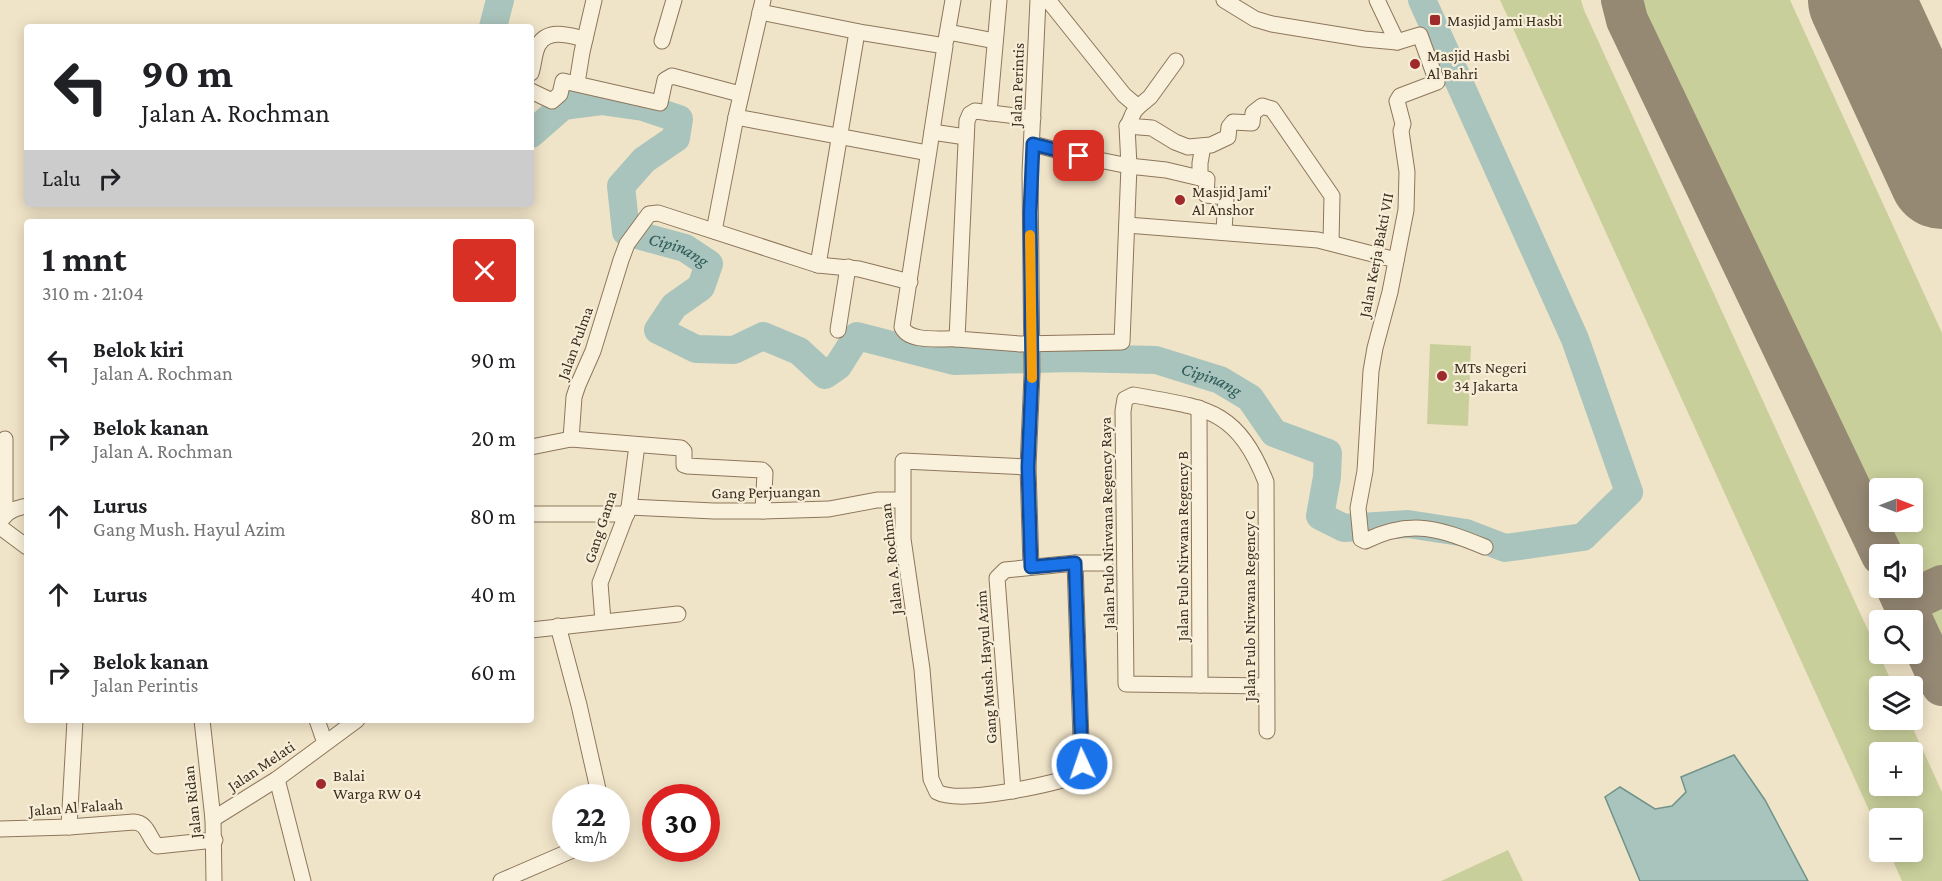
<!DOCTYPE html>
<html lang="id">
<meta charset="utf-8">
<style>
body{margin:0;font-family:"Crimson Pro",serif;background:#f6f6f6;color:#202124;height:100vh;display:flex;flex-direction:column;font-size:22px;white-space:nowrap}
*{box-sizing:border-box;margin:0}
p{font-size:20px;color:#757577}
.icon{flex:none;width:33px;height:33px;fill:none;stroke:currentColor;stroke-width:2;stroke-linecap:round;stroke-linejoin:round}
.map{position:relative;flex:1;overflow:hidden}
.details{position:absolute;left:24px;top:219px;width:510px;height:504px;display:flex;flex-direction:column;background:#fff;border-radius:6px;box-shadow:0 3px 15px #0003}
.details>*{flex:none}
.top-card{position:absolute;left:24px;top:24px;width:510px;height:183px;border-radius:6px;box-shadow:0 3px 15px #0003;background:#fff;color:#202124;overflow:hidden}
.needle{width:39px;rotate:90deg}
.buttons{position:absolute;left:1869px;top:478px;display:grid;gap:12px}
.buttons a{display:grid;place-items:center;width:54px;height:54px;border-radius:6px;background:#fff;box-shadow:0 3px 15px #0003;font-size:30px}
.speed{position:absolute;left:552px;top:784px;display:flex;gap:12px;font-size:30px;font-weight:700;text-align:center}
.speed>*{display:grid;place-content:center;width:78px;height:78px;border-radius:50%;background:#fff;box-shadow:0 3px 15px #0003;line-height:1}
.speed small{font-size:15px;font-weight:400}
.speed .limit{border:9px solid #d22;background:#fff;color:#111}
.pin{position:absolute;display:grid;place-items:center;width:51px;height:51px;color:#fff;margin:-26px;border-radius:12px;box-shadow:0 3px 9px #0006}
.me{position:absolute;width:66px;margin:-33px;rotate:357deg;stroke-linejoin:round;filter:drop-shadow(0 0 4px #0008)}
.turn{display:flex;align-items:center;gap:21px;height:126px;padding:0 18px;font-size:27px}
.turn .icon{width:78px;height:78px;stroke-width:2.5}
.turn b{display:block;font-size:42px;line-height:51px}
.then{display:flex;align-items:center;height:57px;padding:0 18px;background:#0003;gap:12px;font-size:22px}
.round{display:grid;place-items:center;flex:none;width:63px;height:63px;border-radius:6px;background:#f6f6f6}
.head{display:flex;align-items:center;justify-content:space-between;height:102px;padding:0 18px}
h1{font-size:36px;font-weight:700;line-height:45px}
ul{padding:0;list-style:none}
li{display:flex;align-items:center;gap:18px;height:78px;padding:0 18px}
li div{flex:1}
li b{display:block;font-size:22px}
li em{font-style:normal}
.map>svg:first-child{display:block}
.green{fill:#c9cf9b;fill-rule:evenodd}
.water{fill:#a9c4bc;stroke:#6f938a;stroke-width:1.5}
.lines{fill:none;stroke-linecap:round;stroke-linejoin:round}
.river{stroke:#a9c4bc;stroke-width:28}
.taxiway{stroke:#968974;stroke-width:42}
.runway{stroke:#968974;stroke-width:106}
.minor-casing{stroke:#8d765c;stroke-width:17}
.minor{stroke:#faf1dc;stroke-width:15}
.route-casing{stroke:#114b97;stroke-width:15}
.route{stroke:#1a73e8;stroke-width:10}
.slow{stroke:#f59e0b;stroke-width:10}
.poi-dot{fill:#9e2a2b;stroke:#f7eed8;stroke-width:2}
.labels{text-anchor:middle;dominant-baseline:central;stroke-width:4.5;stroke-linejoin:round;paint-order:stroke}
.poi-label{font-size:16px;fill:#3d2e20;stroke:#f7eed8;text-anchor:start}
.street-label{font-size:16px;fill:#3d2e20;stroke:#f7eed8}
.water-label{font-size:18px;font-style:italic;fill:#2f5d5a;stroke:#f7eed8}
</style>
<div class="map">
<svg width="1942" height="881" viewBox="0 0 1942 881">
<rect width="100%" height="100%" fill="#f0e4c8"/>
<!-- green -->
<g class="green">
<path d="M1500,0H1581L1584,10L1894,687H1880V720H1909L1942,792V881H1902L1889,852H1912V819H1880L1879,832ZM1880,753H1912V786H1880Z"/>
<path d="M1622,0H1790L1942,333V683L1897,588H1912V555H1882L1627,20ZM1880,489H1912V522H1880Z"/>
<path d="M1430,344L1471,346L1468,426L1427,424Z"/>
<path d="M1508,850L1523,881H1441Z"/>
</g>
<!-- water -->
<path class="water" d="M1734,755L1765,800L1808,881H1640L1605,797L1620,787L1655,809L1672,806L1686,792L1681,777Z"/>
<g class="lines">
<!-- river -->
<g class="river">
<path d="M493,27L500,0"/>
<path id="s1" d="M531,134L563,106L601,101L643,107L679,119L676,138L644,160L621,186L626,232L685,248L709,264L701,287L674,306L658,330L696,349L734,350L763,336L799,351L825,375L838,366L857,336L954,361L1070,358L1156,360L1220,380L1250,398L1274,433L1328,453L1327,477L1320,516L1344,528L1408,524L1466,533L1505,548L1583,537L1629,492L1575,339L1422,0"/>
</g>
<!-- taxiway -->
<g class="taxiway">
<path d="M1622,0L1627,20L1882,555"/>
<path d="M1897,588L1942,685"/>
<path d="M1905,603L1942,586"/>
</g>
<!-- runway -->
<path class="runway" d="M1861,0L1942,176"/>
<!-- minor casing -->
<g class="minor-casing">
<g id="minor">
<path d="M1048,0L1124,95L1138,107C1131,113 1132,120 1127,126L1152,128L1175,142L1188,147L1211,145L1228,137L1229,127L1233,122L1252,123L1253,113L1262,106L1272,109L1332,196L1331,242"/>
<path d="M1224,0L1255,19L1272,24L1364,39L1397,42L1420,35L1437,82L1400,96L1397,101L1403,124L1401,131L1407,172L1406,210L1390,292L1375,348L1371,371L1365,471L1358,508L1361,539L1365,541C1412,518 1440,529 1485,547"/>
<path d="M1377,0L1397,42"/>
<path d="M760,12L865,33L945,46L902,327C909,343 941,338 957,339"/>
<path d="M948,32L995,41"/>
<path d="M946,40L953,0"/>
<path d="M662,41L674,0"/>
<path d="M531,73C534,65 534,51 539,44C549,28 571,36 585,39"/>
<path d="M577,83L582,52L594,0"/>
<path d="M531,91L552,101L560,94L563,81L660,103L665,80L672,76L740,94"/>
<path d="M1138,107L1150,97L1176,61"/>
<path d="M989,113L999,0"/>
<path d="M736,117L928,153"/>
<path d="M1033,118L975,111L970,114L967,121L957,339L1020,344L1122,342L1129,166L1166,170L1200,178"/>
<path d="M932,132L966,137"/>
<path d="M1033,144L1079,156L1129,166L1127,126"/>
<path d="M1203,146L1200,163V178L1207,179L1206,195L1226,197L1224,231"/>
<path d="M1127,225L1318,240L1396,260"/>
<path d="M714,231L736,117L763,0"/>
<path d="M818,265L859,269L910,282"/>
<path d="M838,330L848,267"/>
<path d="M1199,408L1200,685"/>
<path d="M5,439V514"/>
<path d="M571,439L574,397L578,385L593,351L621,260L627,244L649,214L658,213L818,265L857,32"/>
<path d="M531,447L571,439L681,448L684,451V465L687,466L762,470L765,473L763,511"/>
<path d="M1028,467L903,461V539L922,669L931,779L937,792C961,805 1054,784 1081,774L1082,769L1075,563"/>
<path d="M629,507L714,511H763L829,509L877,500H902"/>
<path d="M531,514H627"/>
<path d="M2,519C8,510 17,508 27,506"/>
<path d="M0,527L27,547"/>
<path d="M1031,567L1028,467L1032,374L1030,173L1038,0"/>
<path d="M603,621L600,583L629,507L637,445"/>
<path d="M558,626L579,705L600,798"/>
<path d="M531,630L678,614"/>
<path d="M202,720L213,819L214,881"/>
<path d="M317,720L325,743"/>
<path d="M1267,731L1266,482C1236,407 1205,408 1133,395L1125,399L1123,411L1126,684L1267,686"/>
<path d="M277,779L303,881"/>
<path d="M1013,791L997,578L1005,570L1075,563H1105"/>
<path d="M213,819L277,779L357,720"/>
<path d="M69,827L75,720"/>
<path d="M0,829L69,827L134,822C148,823 148,837 157,846L215,840"/>
<path d="M501,881L575,849"/>
</g>
</g>
<!-- minor -->
<use href="#minor" class="minor"/>
</g>
<g class="lines">
<!-- route casing -->
<g class="route-casing">
<path id="route" d="M1079,156L1033,144L1030,213L1032,374L1028,467L1031,567L1075,563L1082,764"/>
</g>
<!-- route -->
<use href="#route" class="route"/>
<!-- slow -->
<path class="slow" d="M1030,235L1032,378"/>
</g>
<!-- markers -->
<g class="poi-dot">
<rect x="1429" y="14" width="12" height="12" rx="3"/>
<circle cx="1415" cy="64" r="6"/>
<circle cx="1180" cy="200" r="6"/>
<circle cx="1442" cy="376" r="6"/>
<circle cx="321" cy="784" r="6"/>
</g>
<g class="labels">
<!-- poi labels -->
<g class="poi-label">
<text x="1447" y="20">Masjid Jami Hasbi</text>
<text x="1427" y="55">Masjid Hasbi<tspan x="1427" dy="18">Al Bahri</tspan></text>
<text x="1192" y="191">Masjid Jami'<tspan x="1192" dy="18">Al Anshor</tspan></text>
<text x="1454" y="367">MTs Negeri<tspan x="1454" dy="18">34 Jakarta</tspan></text>
<text x="333" y="775">Balai<tspan x="333" dy="18">Warga RW 04</tspan></text>
</g>
<!-- street labels -->
<g class="street-label">
<text transform="translate(1017 85) rotate(-88)">Jalan Perintis</text>
<text transform="translate(1376 255) rotate(-79)">Jalan Kerja Bakti VII</text>
<text transform="translate(575 343) rotate(-70)">Jalan Pulma</text>
<text transform="translate(766 492) rotate(-1)">Gang Perjuangan</text>
<text transform="translate(1107 523) rotate(-91)">Jalan Pulo Nirwana Regency Raya</text>
<text transform="translate(600 527) rotate(-72)">Gang Gama</text>
<text transform="translate(1182 546) rotate(-90)">Jalan Pulo Nirwana Regency B</text>
<text transform="translate(891 559) rotate(-96)">Jalan A. Rochman</text>
<text transform="translate(1249 606) rotate(-90)">Jalan Pulo Nirwana Regency C</text>
<text transform="translate(986 667) rotate(-94)">Gang Mush. Hayul Azim</text>
<text transform="translate(261 766) rotate(-34)">Jalan Melati</text>
<text transform="translate(192 802) rotate(-96)">Jalan Ridan</text>
<text transform="translate(76 807) rotate(-4)">Jalan Al Falaah</text>
</g>
<!-- water labels -->
<g class="water-label">
<text stroke="none"><textPath href="#s1" startOffset="356">Cipinang</textPath></text>
<text stroke="none"><textPath href="#s1" startOffset="1076">Cipinang</textPath></text>
</g>
</g>
</svg>
<div class="buttons">
<a><svg class="needle" viewBox="-14 -14 28 28"><path d="M0-13l5 13h-10z" fill="#e53935"/><path d="M0 13l5-13h-10z" fill="#757577"/></svg></a>
<a><svg class="icon" aria-label="sound" viewBox="0 0 24 24"><path d="M4 9h4l5-4v14l-5-4H4zM17 9q2 3 0 6"/></svg></a>
<a><svg class="icon" aria-label="search" viewBox="0 0 24 24"><circle cx="10" cy="10" r="6"/><path d="M15 15l6 6"/></svg></a>
<a><svg class="icon" aria-label="layers" viewBox="0 0 24 24"><path d="M12 4l9 5-9 5-9-5zM3 14l9 5 9-5"/></svg></a>
<a>+</a>
<a>−</a>
</div>
<div class="speed"><div>22<small>km/h</small></div><div class="limit">30</div></div>
<div class="pin" style="left:1079px;top:156px;background:#d93025"><svg class="icon" aria-label="arrive" viewBox="0 0 24 24"><path d="M6 21V4h12l-3 4 3 4H6"/></svg></div>
<svg class="me" style="left:1082px;top:764px" viewBox="-20 -20 40 40"><circle r="17" fill="#1a73e8" stroke="#fff" stroke-width="3"/><path d="M0-11L8 9 0 5-8 9z" fill="#fff"/></svg>
<div class="top-card">
<div class="turn"><svg class="icon" aria-label="left" viewBox="0 0 24 24"><path d="M17 20v-9H6M10 6l-5 5 5 5"/></svg><div><b>90 m</b>Jalan A. Rochman</div></div>
<div class="then">Lalu<svg class="icon" aria-label="right" viewBox="0 0 24 24"><path d="M7 20v-9h11M14 6l5 5-5 5"/></svg></div>
</div>
<section class="details">
<div class="head"><div><h1>1 mnt</h1><p>310 m · 21:04</p></div><a class="round" style="background:#d93025;color:#fff"><svg class="icon" aria-label="close" viewBox="0 0 24 24"><path d="M6 6l12 12M18 6L6 18"/></svg></a></div>
<ul>
<li><svg class="icon" aria-label="left" viewBox="0 0 24 24"><path d="M17 20v-9H6M10 6l-5 5 5 5"/></svg><div><b>Belok kiri</b><p>Jalan A. Rochman</p></div><em>90 m</em></li>
<li><svg class="icon" aria-label="right" viewBox="0 0 24 24"><path d="M7 20v-9h11M14 6l5 5-5 5"/></svg><div><b>Belok kanan</b><p>Jalan A. Rochman</p></div><em>20 m</em></li>
<li><svg class="icon" aria-label="ahead" viewBox="0 0 24 24"><path d="M12 20V5M6 11l6-6 6 6"/></svg><div><b>Lurus</b><p>Gang Mush. Hayul Azim</p></div><em>80 m</em></li>
<li><svg class="icon" aria-label="ahead" viewBox="0 0 24 24"><path d="M12 20V5M6 11l6-6 6 6"/></svg><div><b>Lurus</b></div><em>40 m</em></li>
<li><svg class="icon" aria-label="right" viewBox="0 0 24 24"><path d="M7 20v-9h11M14 6l5 5-5 5"/></svg><div><b>Belok kanan</b><p>Jalan Perintis</p></div><em>60 m</em></li>
</ul>
</section>
</div>
